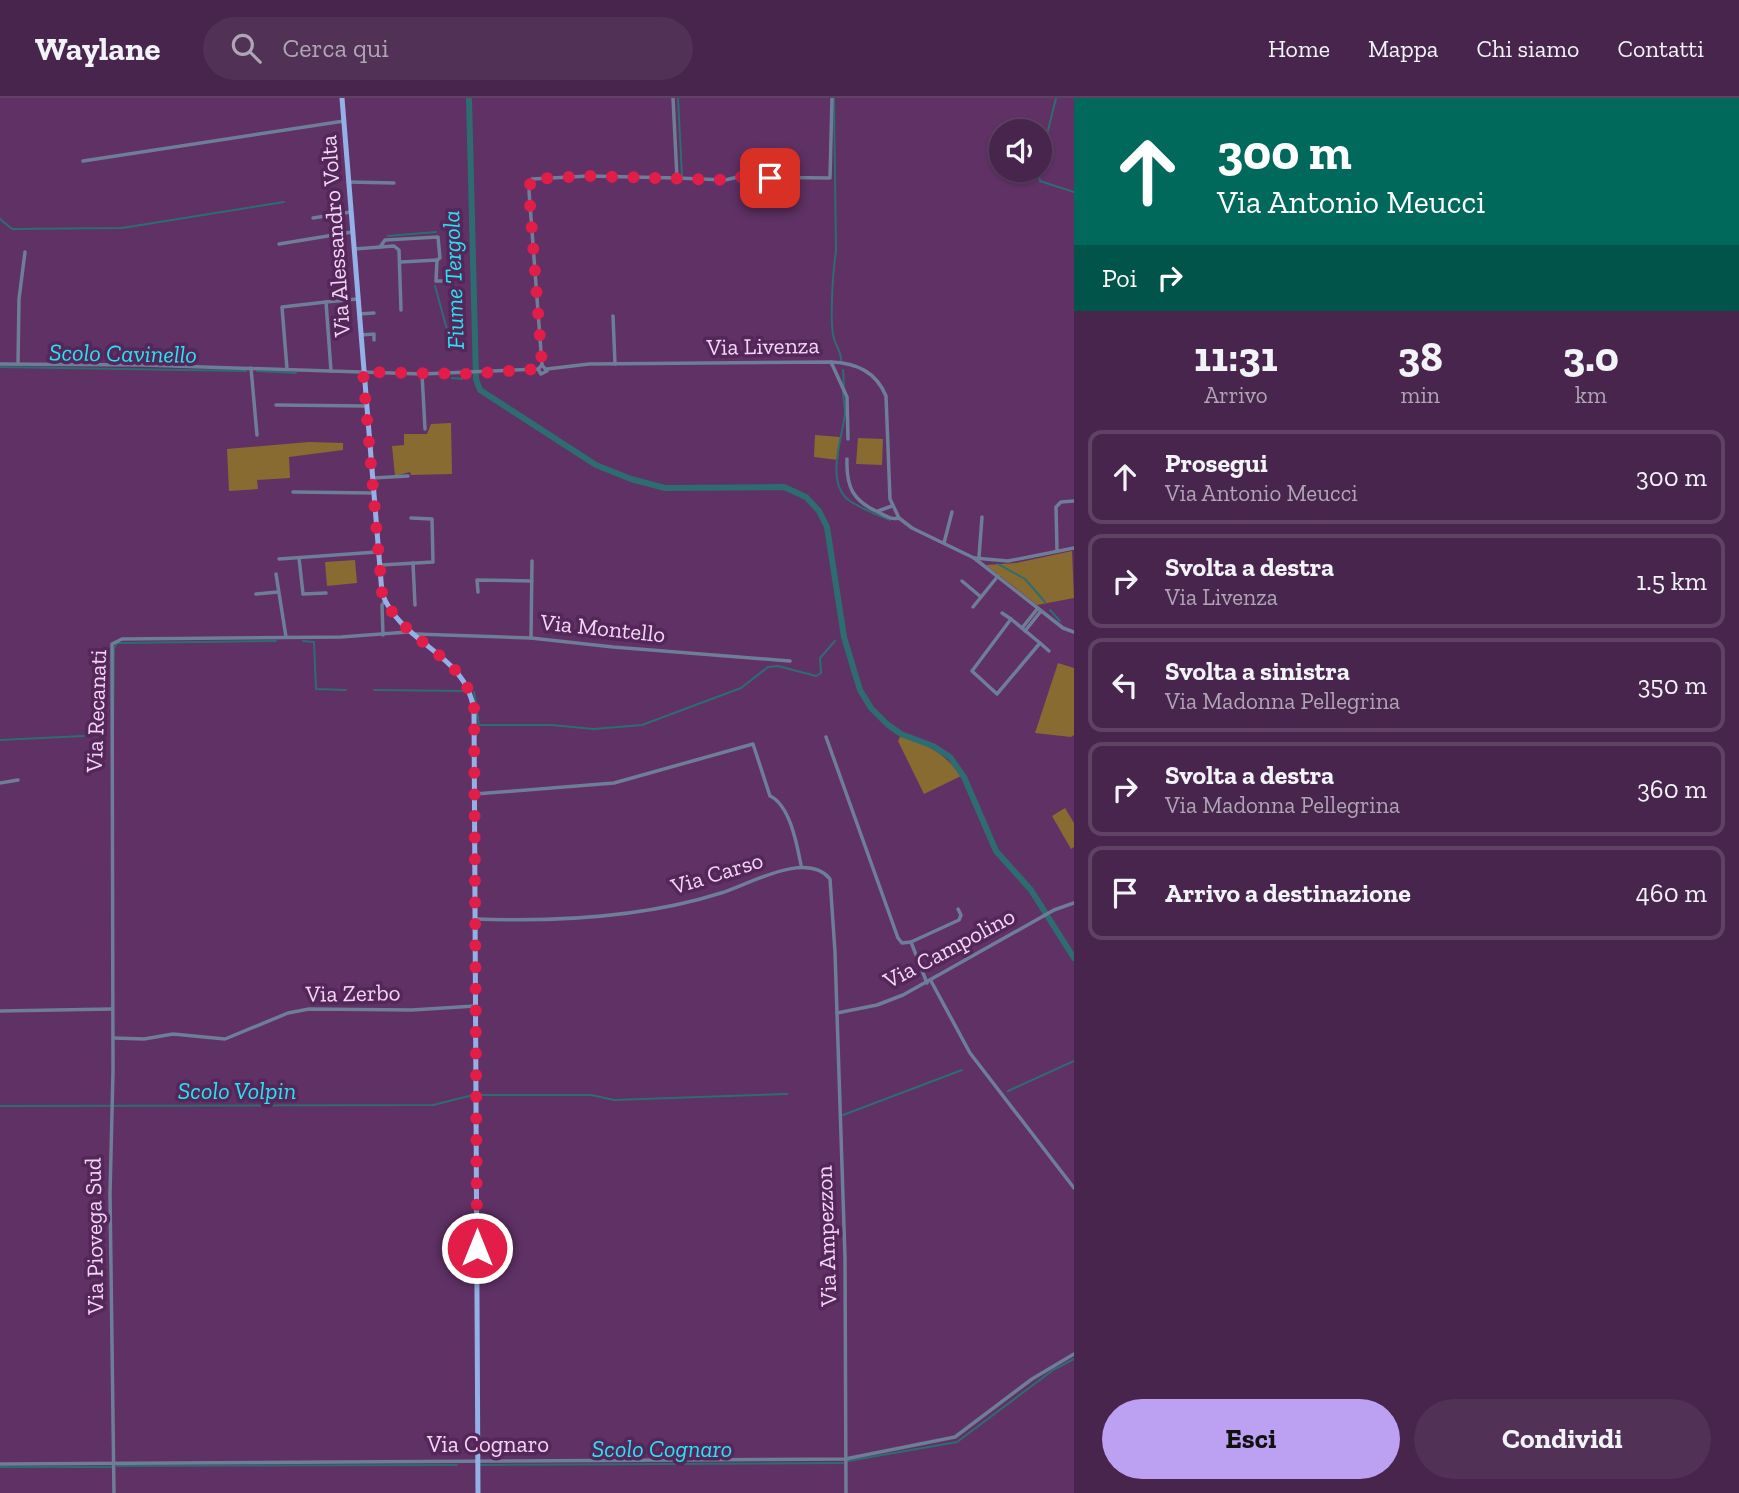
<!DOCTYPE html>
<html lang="it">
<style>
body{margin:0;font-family:"Zilla Slab",serif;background:#513156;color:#f1f3f6;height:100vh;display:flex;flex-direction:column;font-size:26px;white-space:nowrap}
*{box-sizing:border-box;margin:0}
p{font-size:23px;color:#b0a5b5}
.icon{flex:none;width:38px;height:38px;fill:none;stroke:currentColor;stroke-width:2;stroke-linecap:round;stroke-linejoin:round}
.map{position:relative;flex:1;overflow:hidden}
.side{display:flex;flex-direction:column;background:#47254c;width:665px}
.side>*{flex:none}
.top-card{background:#00695c;color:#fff;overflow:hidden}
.fabs{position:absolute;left:989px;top:21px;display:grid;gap:14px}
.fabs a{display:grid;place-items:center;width:63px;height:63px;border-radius:50%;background:#47254c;box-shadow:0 2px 5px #0004,0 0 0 2px #5f4264;font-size:35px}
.pin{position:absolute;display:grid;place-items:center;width:60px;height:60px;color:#fff;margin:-30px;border-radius:14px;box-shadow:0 4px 10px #0006}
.me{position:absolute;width:77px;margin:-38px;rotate:0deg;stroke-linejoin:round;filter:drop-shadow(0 0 5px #0008)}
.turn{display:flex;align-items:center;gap:24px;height:147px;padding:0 28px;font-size:32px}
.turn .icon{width:91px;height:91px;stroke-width:2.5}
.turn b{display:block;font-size:49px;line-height:60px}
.then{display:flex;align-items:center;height:66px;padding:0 28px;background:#0003;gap:14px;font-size:26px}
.eta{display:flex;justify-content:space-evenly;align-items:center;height:119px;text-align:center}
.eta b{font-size:42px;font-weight:700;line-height:49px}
.button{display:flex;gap:14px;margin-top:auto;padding:14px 28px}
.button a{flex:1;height:80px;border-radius:42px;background:#bca0f2;color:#111;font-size:28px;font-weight:700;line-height:80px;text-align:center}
.button a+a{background:#513156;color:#f1f3f6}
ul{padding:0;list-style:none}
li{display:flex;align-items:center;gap:21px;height:94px;margin:0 14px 10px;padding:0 14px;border:4px solid #5f4264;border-radius:14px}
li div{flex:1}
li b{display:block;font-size:26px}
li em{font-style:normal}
header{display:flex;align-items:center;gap:42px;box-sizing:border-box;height:98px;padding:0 35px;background:#47254c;border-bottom:2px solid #5f4264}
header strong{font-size:33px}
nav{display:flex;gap:38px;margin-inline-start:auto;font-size:24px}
.search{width:490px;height:63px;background:#513156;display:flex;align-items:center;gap:18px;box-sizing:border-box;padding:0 24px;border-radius:38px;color:#b0a5b5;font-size:26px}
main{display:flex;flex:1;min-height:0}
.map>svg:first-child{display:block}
.green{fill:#886b31}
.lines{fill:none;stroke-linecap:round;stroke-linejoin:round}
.stream{stroke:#2d6d72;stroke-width:2}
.river{stroke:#2d6d72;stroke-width:6}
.minor{stroke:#6e7d98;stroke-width:3.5}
.major{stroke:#93b0e7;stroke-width:5}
.route{stroke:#e11d48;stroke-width:12;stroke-dasharray:0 21.6}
.labels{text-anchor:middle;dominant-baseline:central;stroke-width:7;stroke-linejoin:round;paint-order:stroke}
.street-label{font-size:23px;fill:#f2d7f5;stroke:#54265a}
.water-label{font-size:24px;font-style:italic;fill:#25e5f2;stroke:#54265a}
</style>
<header>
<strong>Waylane</strong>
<div class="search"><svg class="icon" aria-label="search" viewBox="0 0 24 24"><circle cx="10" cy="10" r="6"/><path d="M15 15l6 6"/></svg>Cerca qui</div>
<nav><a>Home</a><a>Mappa</a><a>Chi siamo</a><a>Contatti</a></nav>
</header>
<main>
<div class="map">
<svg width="1074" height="1395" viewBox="0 0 1074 1395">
<rect width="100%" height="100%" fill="#5f3165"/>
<!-- green -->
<g class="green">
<path d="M451,325L452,376L411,377L410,374L395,378L392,348L404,347V336H427L431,326Z"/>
<path d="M815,337L840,339L838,362L814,359Z"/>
<path d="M858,340L883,341L882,367L856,366Z"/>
<path d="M309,344L343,345V352L289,359L290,380L257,382L258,391L229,393L227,351Z"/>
<path d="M1072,453L1074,500L1037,507L986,467L1016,465Z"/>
<path d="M355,462L357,485L327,488L325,464Z"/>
<path d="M1058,565L1074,570V637L1071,639L1035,635Z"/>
<path d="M901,637C927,647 945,655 961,678L924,696L898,643Z"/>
<path d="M1065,710L1074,725V749L1071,751L1052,718Z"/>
</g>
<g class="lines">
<!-- stream -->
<g class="stream">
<path d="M678,0L682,78"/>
<path d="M834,0L836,153C833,172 830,218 833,236C834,246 841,252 841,262"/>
<path d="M1040,65L1056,0"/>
<path d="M1038,72L1040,83L1074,94"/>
<path d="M0,121L12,131L122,130L284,104"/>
<path d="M388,138L436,134"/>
<path d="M435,188L451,246"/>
<path d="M0,269L246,273"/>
<path d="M843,272L844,288"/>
<path d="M257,273L296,275"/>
<path d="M452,280L462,281"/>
<path d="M474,280H475"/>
<path d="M843,293C843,300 845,308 845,315C843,338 826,380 846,400C858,410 876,416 890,422"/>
<path d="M998,466L1025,481L1045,504"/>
<path d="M1050,512L1060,523"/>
<path d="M842,540L844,539"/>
<path d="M303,543L314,544L316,591L346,592"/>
<path d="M374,592L465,593"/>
<path d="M474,594L479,627H551L594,631L642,627L741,590L768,569L778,568L816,578L821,575L820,560L835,543"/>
<path d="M113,638L114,550L117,545L276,543"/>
<path d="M0,642L84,638"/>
<path d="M1008,993L1074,963"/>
<path d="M479,997H591L614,1002L787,996"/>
<path d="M0,1008L433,1007L473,997"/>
<path d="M843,1017L962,972"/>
<path d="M848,1363L957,1344L1053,1272L1074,1261"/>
<path d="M481,1367L843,1365"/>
<path d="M117,1368L457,1367"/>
<path d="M0,1369H112"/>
</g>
<!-- river -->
<path class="river" d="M469,0L476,281L480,292L596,367L631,381L665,390L784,389L806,399L819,413L827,429L844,539L860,592L871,610L887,626L901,636L933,648L950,659L964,679L996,753L1031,792L1074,860"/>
<!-- minor -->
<g class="minor">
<path d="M673,0L677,80L725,82L738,79L830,80L832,0"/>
<path d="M83,63L344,23"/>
<path d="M348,84L394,85"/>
<path d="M313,120L351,114"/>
<path d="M279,146L352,134"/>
<path d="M380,149L385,142L438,139L440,160L437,162"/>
<path d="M354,151L394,148L399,152L401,212"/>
<path d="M401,164L437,162L436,183H446"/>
<path d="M359,216L374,215"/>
<path d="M613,218L615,266"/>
<path d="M361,237L374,236V242"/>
<path d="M831,264L847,299L848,341"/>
<path d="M0,266L143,267L422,276L538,271L542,267L547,273L541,276L538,271"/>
<path d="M18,266L19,201L25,154"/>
<path d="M542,267L529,93L532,81L589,78L677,80"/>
<path d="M251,270L257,337"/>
<path d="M287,271L282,209L326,204"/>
<path d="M547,271L589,266L831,264C857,265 876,274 886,298L890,401L899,420L912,430L974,460L1063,530L1074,534"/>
<path d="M331,273L326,204L357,201"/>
<path d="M422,276L425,331"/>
<path d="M276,307L365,308"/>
<path d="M847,361C846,389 853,403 878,414C886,418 891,422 899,420"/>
<path d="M373,380L408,378"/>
<path d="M293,394L372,395"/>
<path d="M878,413L892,408"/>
<path d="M944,445L952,414"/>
<path d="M1057,452L1056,409L1061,404L1074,403"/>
<path d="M979,459L982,419"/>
<path d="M299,460L303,496L326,495"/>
<path d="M974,460L1008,463L1074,450"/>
<path d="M279,461L377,454"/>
<path d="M413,465L415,507"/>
<path d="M381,467L433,464L432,421L411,420"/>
<path d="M276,476L286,539"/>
<path d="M962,483L981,499"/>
<path d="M478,494L477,482L532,483"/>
<path d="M256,496L278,494"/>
<path d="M973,509L998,478"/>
<path d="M1002,515L1011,521"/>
<path d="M1011,521L1040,545L997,596L972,573Z"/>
<path d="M1022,530L1038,510"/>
<path d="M1025,533L1041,513"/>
<path d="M416,536L531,540L613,549L790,563"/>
<path d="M383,537L382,507L385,503"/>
<path d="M531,540L532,463"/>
<path d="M1040,545L1049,553"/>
<path d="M826,639L898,840L902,845L911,844L927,885"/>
<path d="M0,685L18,682"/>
<path d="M475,696L614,685L753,646L770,698C790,707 797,747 801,767"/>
<path d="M476,821C557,824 642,820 721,795C750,786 807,752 830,781L835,854L845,1160L846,1395"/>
<path d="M911,844L959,822L961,817L958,811"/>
<path d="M931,883L970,955L1074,1090"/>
<path d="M0,913L112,911"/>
<path d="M837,915L877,907L903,897L1054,812L1074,805"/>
<path d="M113,940L144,941L173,936L225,941L288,915L309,911L412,912L475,908"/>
<path d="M0,1366L845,1361L955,1339L1032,1281L1074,1256"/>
<path d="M114,1395L110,1096L113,974L112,546L122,541L341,539L408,534"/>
</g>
<!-- major -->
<path class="major" d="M342,0L382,495C401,547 467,555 474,613L478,1395"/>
</g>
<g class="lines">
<!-- route -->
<path class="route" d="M477,1150L474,607C461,554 401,545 382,495L363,274L464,276L538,271L542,267L529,93L531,81L589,78L725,82L738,79L770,80"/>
</g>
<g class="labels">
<!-- street labels -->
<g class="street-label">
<text transform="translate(335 138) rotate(-94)">Via Alessandro Volta</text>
<text transform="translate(763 248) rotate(-1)">Via Livenza</text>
<text transform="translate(603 530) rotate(6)">Via Montello</text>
<text transform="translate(96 613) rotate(-88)">Via Recanati</text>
<text transform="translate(717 775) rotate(-17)">Via Carso</text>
<text transform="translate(949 850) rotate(-28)">Via Campolino</text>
<text transform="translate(353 895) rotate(-1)">Via Zerbo</text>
<text transform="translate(94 1138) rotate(-91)">Via Piovega Sud</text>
<text transform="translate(826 1138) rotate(-92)">Via Ampezzon</text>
<text x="488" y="1346">Via Cognaro</text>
</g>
<!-- water labels -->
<g class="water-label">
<text transform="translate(453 182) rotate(-92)">Fiume Tergola</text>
<text transform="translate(123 255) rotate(1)">Scolo Cavinello</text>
<text x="237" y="992">Scolo Volpin</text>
<text x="662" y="1350">Scolo Cognaro</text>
</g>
</g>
</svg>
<div class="fabs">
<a><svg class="icon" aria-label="sound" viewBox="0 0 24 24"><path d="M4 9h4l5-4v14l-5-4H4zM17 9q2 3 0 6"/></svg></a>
</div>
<div class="pin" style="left:770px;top:80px;background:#d93025"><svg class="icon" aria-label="arrive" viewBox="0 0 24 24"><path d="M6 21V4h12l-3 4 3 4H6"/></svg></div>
<svg class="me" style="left:477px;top:1150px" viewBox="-20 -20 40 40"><circle r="17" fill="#e11d48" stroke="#fff" stroke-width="3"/><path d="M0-11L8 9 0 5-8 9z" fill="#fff"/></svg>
</div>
<section class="side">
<div class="top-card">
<div class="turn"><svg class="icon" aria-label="ahead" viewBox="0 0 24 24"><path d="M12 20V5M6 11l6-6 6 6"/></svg><div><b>300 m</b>Via Antonio Meucci</div></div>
<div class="then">Poi<svg class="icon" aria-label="right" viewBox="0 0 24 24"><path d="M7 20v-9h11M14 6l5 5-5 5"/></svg></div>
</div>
<div class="eta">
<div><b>11:31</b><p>Arrivo</p></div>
<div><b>38</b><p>min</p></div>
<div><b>3.0</b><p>km</p></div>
</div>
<ul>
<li><svg class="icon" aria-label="ahead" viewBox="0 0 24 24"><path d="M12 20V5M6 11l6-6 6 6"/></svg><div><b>Prosegui</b><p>Via Antonio Meucci</p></div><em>300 m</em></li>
<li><svg class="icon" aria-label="right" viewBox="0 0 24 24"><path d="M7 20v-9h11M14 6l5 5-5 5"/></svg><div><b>Svolta a destra</b><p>Via Livenza</p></div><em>1.5 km</em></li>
<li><svg class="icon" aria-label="left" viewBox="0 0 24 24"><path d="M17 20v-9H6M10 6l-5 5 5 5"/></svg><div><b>Svolta a sinistra</b><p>Via Madonna Pellegrina</p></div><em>350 m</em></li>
<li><svg class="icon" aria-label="right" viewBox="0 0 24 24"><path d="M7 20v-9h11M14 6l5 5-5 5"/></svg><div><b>Svolta a destra</b><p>Via Madonna Pellegrina</p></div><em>360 m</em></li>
<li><svg class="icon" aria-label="arrive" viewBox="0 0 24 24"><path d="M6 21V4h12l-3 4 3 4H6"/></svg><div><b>Arrivo a destinazione</b></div><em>460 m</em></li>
</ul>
<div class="button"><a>Esci</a><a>Condividi</a></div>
</section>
</main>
